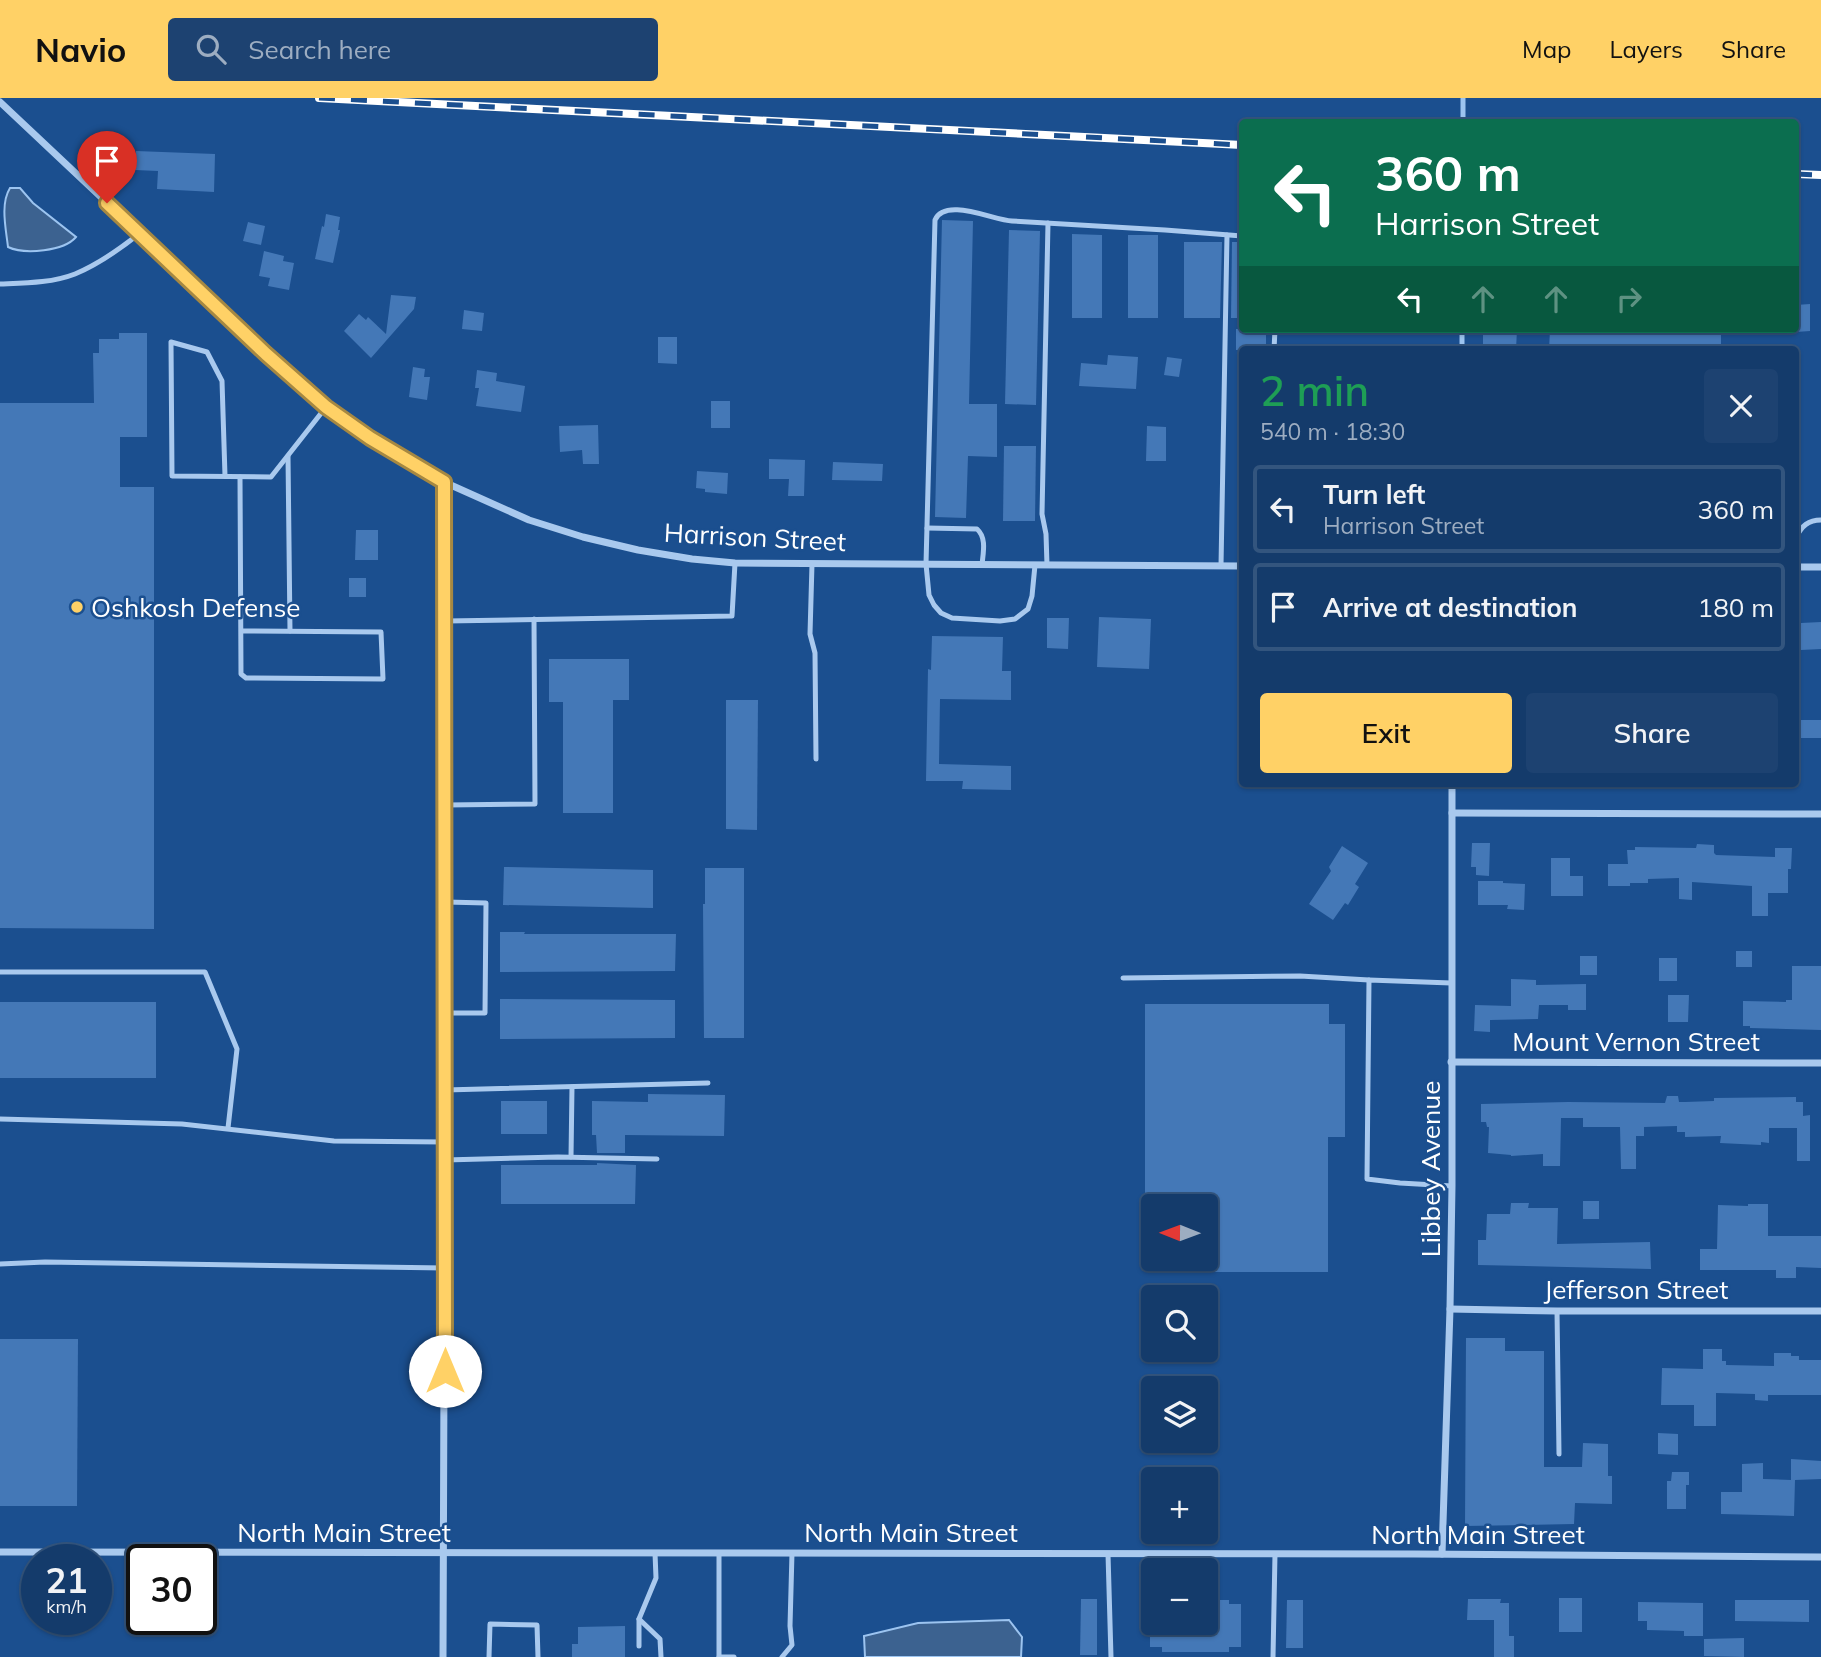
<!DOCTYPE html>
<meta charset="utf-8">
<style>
body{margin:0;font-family:Mulish,sans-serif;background:#1d4271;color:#f1f3f6;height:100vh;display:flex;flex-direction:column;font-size:26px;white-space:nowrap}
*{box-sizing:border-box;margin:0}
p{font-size:23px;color:#9dadc1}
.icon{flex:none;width:38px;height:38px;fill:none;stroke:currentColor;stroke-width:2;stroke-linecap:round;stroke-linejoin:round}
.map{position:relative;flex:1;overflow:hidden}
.sheet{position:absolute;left:1239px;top:248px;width:560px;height:441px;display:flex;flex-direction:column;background:#143b6b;border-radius:7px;box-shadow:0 2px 5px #0004,0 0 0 2px #33557e}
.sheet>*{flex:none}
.guide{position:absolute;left:1239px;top:21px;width:560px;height:214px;border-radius:7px;box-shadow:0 2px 5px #0004,0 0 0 2px #33557e;background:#0b6e4f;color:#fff;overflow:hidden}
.needle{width:46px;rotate:271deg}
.fabs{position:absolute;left:1141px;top:1096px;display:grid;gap:14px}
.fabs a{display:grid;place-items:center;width:77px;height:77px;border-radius:7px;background:#143b6b;box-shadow:0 2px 5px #0004,0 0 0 2px #33557e;font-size:35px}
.speed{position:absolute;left:21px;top:1446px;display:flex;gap:14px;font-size:35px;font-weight:700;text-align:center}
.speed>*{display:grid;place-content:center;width:91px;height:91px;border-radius:50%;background:#143b6b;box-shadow:0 2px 5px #0004,0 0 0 2px #33557e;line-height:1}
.speed small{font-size:18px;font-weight:400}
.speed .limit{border:4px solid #111;border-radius:10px;background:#fff;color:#111}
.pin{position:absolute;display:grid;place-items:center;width:60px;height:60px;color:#fff;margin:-72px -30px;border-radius:50% 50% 50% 0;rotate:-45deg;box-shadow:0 0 7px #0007}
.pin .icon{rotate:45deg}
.me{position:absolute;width:77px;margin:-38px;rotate:0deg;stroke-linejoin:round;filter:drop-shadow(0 0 5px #0008)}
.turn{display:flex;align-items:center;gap:24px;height:147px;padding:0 21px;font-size:32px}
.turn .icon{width:91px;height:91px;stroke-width:2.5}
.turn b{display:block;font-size:49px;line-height:60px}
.lanes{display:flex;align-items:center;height:66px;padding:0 21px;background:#0003;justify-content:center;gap:35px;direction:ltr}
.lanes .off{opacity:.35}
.round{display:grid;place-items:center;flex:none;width:74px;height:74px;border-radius:7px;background:#1d4271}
.summary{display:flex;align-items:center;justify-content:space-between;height:119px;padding:0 21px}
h1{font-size:42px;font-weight:600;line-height:52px;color:#1e9e55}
.primary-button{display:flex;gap:14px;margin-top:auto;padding:14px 21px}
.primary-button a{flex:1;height:80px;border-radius:7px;background:#ffd166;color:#111;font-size:28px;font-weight:600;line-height:80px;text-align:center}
.primary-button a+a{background:#1d4271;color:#f1f3f6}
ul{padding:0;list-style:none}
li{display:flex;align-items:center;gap:21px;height:88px;margin:0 14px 10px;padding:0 7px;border:4px solid #33557e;border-radius:7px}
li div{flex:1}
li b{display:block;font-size:26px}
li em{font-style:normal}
header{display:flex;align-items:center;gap:42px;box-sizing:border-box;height:98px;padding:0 35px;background:#ffd166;color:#111}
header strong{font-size:33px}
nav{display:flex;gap:38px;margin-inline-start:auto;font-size:24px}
.search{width:490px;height:63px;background:#1d4271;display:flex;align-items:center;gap:18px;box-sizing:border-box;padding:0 24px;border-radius:7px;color:#9dadc1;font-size:26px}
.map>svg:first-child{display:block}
.water{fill:#3c6290;stroke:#9cc4f0;stroke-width:2}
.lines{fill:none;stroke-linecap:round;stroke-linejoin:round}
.stream{stroke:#9cc4f0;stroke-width:5}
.building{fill:#4478b7}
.lane{stroke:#a9c9ee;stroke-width:5}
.street{stroke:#a9c9ee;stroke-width:7}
.rail-casing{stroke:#fff;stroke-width:8}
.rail{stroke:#1b4f8f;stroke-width:5;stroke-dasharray:16;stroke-linecap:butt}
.route-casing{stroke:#a68842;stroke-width:18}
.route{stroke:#ffd166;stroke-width:12}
.poi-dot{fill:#ffd166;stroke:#1b4f8f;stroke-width:2.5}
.labels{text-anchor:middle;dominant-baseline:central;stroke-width:5;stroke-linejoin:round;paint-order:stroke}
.street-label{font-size:26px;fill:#fff;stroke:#1b4f8f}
.poi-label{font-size:26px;fill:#fff;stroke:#1b4f8f;text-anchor:start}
</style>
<header>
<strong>Navio</strong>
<div class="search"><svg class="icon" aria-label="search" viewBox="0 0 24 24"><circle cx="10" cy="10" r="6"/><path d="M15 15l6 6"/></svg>Search here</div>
<nav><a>Map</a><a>Layers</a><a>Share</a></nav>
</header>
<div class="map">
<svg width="1821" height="1559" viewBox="0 0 1821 1559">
<rect width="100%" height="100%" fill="#1b4f8f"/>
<!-- water -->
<g class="water">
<path d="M10,90H20L33,105L76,139C64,153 25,157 8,149C6,131 0,106 10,90Z"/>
<path d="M1009,1522L1022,1539L1021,1559H865L864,1538L918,1525Z"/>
</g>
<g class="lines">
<!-- stream -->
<g class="stream">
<path d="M1463,24V0"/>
<path d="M1462,252V231"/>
</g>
</g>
<!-- building -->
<g class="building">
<path d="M136,53L215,56L214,94L157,91L158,73L135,72Z"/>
<path d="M326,116L340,119L338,132H340L333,165L315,161L322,128L324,129Z"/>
<path d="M942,122L973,123L969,306H997V359L968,358L966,420L935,419Z"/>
<path d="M248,124L265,128L261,147L243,143Z"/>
<path d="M1009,132L1040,133L1036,307L1005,306Z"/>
<path d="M1072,136L1102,137V220H1072Z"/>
<rect x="1128" y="137" width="30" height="83"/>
<path d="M1184,144H1222L1220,220H1184Z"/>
<path d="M1232,144H1242V220H1231Z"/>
<path d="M264,153L284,158L283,163L294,165L289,192L268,188L270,180L259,178Z"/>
<path d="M391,197L416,199L414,211L371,260L344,233L359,216L366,222L368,219L386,236Z"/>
<path d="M1810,206V233L1796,234V207Z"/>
<path d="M464,212L484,215L482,233L462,231Z"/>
<rect x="1236" y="231" width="30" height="21"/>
<path d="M1483,231H1517L1516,252H1483Z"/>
<path d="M1550,231H1721V252H1549Z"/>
<path d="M119,235H147V339H120V389H154V831L0,830V305H94L93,255H99V241H119Z"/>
<path d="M658,239H677V266L658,265Z"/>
<path d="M1108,257L1138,259L1136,291L1079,288L1081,265L1107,267Z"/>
<path d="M1167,259L1182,261L1179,279L1164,277Z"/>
<path d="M413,269L425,271L424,279H430L427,302L409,299Z"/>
<path d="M477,272L497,275L496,283L525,288L521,314L476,308L479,290H475Z"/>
<rect x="711" y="303" width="19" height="27"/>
<path d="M598,327L599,366H583L582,352L560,354L559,328Z"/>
<path d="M1147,328L1166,329V363H1146Z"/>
<path d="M1004,348H1036L1035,423H1003Z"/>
<path d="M769,361L805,362L804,398H788L789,381H769Z"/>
<path d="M833,364L883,366L882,383L832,382Z"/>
<path d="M697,373L728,375L727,396L705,394V391L696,390Z"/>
<path d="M356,432H378V462H355Z"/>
<rect x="349" y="480" width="17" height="19"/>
<path d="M1099,519L1151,521L1149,571L1097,569Z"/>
<path d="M1047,520H1069L1068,551L1047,550Z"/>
<path d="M1821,524V551L1801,552V525Z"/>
<path d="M932,538L1003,539L1002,573H1011V602L940,601L939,666L1011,668V692L962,691L963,683H926L928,571L931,572Z"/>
<path d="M549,561H629V602H613V715H563V604H549Z"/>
<path d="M726,602H758L757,732L726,731Z"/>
<rect x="1796" y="622" width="25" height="18"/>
<path d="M1472,745H1490L1489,778L1476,777V769H1471Z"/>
<path d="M1697,746L1714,747V755L1716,757L1775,759V750H1792L1791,771H1788V795H1768V818H1752V788L1692,784V802L1679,801V780L1648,781V785H1630V788H1608V766H1628L1627,752H1635V749L1696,750Z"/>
<path d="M1342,748L1368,765L1355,786L1359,789L1348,807L1345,805L1333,822L1309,806L1331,773L1329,769Z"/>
<path d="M1551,760H1570V778H1583V798H1551Z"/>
<path d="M504,769L653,772V810L503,807Z"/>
<path d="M705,770H744V940H704L703,806H705Z"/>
<path d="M1478,783H1503V785L1525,786L1524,812L1507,811L1508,807H1478Z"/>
<path d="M500,834H525L524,836H676L675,873L500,874Z"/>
<rect x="1736" y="853" width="16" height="16"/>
<rect x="1580" y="858" width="17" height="19"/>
<rect x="1659" y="860" width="18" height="23"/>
<path d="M1792,868H1821V932L1750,930V928H1743V903L1786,904V902H1792Z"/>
<path d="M1511,881L1536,882V887L1586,886V912H1568V907H1539L1538,921L1490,922V934L1474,933L1475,907L1511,908Z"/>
<path d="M1668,897H1689L1688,924H1668Z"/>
<path d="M500,901L675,902V940L500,941Z"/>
<rect x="0" y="904" width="156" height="76"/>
<path d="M1145,906H1329V926H1345V1039H1328V1174H1144L1145,1160H1206V1108H1145Z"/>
<path d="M648,996L725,997L724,1038L625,1037V1055H597L596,1037H592V1003L648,1004Z"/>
<path d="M1667,998H1678L1679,1004H1685L1714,1003V1000L1796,999V1004H1803V1018L1810,1017V1063H1797V1030H1769V1045L1761,1044V1047L1720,1045L1721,1038L1685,1039V1034H1677V1028L1644,1029V1038H1636V1071H1621L1620,1029H1583V1020H1561L1560,1068H1543V1056L1511,1058V1057L1488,1055L1489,1029H1487L1486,1024H1481V1006L1568,1004L1665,1005Z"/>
<rect x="501" y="1003" width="46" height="33"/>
<path d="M597,1065L636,1067L635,1106H501V1067H597Z"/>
<rect x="1583" y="1103" width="16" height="18"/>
<path d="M1511,1105H1529L1528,1110H1558L1557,1146L1650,1144L1651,1171L1478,1167V1142H1486L1487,1116H1510Z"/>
<path d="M1748,1106H1768V1138H1821V1170L1796,1169V1180H1776V1172H1700V1151H1717L1718,1107L1748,1108Z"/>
<path d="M1466,1240H1505V1253H1544V1369H1582L1583,1345L1608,1346V1378H1612V1406L1575,1405L1574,1426L1465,1428Z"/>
<path d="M0,1241H78L77,1408H0Z"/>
<path d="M1703,1251H1722V1263H1726V1267L1774,1268V1255H1791V1258H1799V1262H1821V1297H1768V1303L1755,1302V1296L1716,1295V1328H1694V1307H1661L1662,1270L1703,1271Z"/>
<path d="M1658,1335L1678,1336V1357L1658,1356Z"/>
<path d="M1791,1361L1821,1363V1381L1795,1382L1794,1418L1721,1416V1394H1742V1366L1763,1365V1381L1791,1382Z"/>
<path d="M1672,1374H1689V1387H1686V1411H1667V1383H1671Z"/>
<rect x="1559" y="1500" width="23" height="34"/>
<path d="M1081,1501H1097V1557H1080Z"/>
<path d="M1468,1501H1501L1500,1505H1509V1538H1514V1559H1494V1522H1467Z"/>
<path d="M1211,1502H1229V1506H1241V1549H1229V1554H1162V1549H1150V1524H1206V1507H1211Z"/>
<path d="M1287,1502H1303V1550H1286Z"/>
<path d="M1735,1502H1809V1524L1735,1523Z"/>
<path d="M1638,1504L1703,1505V1538H1684V1533L1647,1532V1523H1638Z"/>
<path d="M625,1528V1559H572V1546H578V1529Z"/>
<path d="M1744,1540V1559L1704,1558V1541Z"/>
</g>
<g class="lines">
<!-- lane -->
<g class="lane">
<path d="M0,186C25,185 52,185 75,176C99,166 120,151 140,135"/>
<path d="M1274,252L1275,231"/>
<path d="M288,358L290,533"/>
<path d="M225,378L222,283L207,254L171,244L172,378L271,379L326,309"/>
<path d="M240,379L241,576L246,580L383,581L381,534L241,533"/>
<path d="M927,430L977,431C987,440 983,455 982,467"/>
<path d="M1796,439C1802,428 1808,422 1821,422"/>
<path d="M812,466L810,536L815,555L816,661"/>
<path d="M1035,467L1032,498L1028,511L1015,521L1000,523L952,520L941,515L934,507L929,497L926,466L935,122C945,99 993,122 1012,123L1165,132L1242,138"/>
<path d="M1047,467L1046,436L1042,416L1048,125"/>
<path d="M1221,468L1227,137"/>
<path d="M446,523L732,518L735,465"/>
<path d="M446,707L535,706L534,521"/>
<path d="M0,874H205L237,951L228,1030"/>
<path d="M1123,880L1300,878L1369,882"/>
<path d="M1451,885L1369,882L1367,1081L1400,1085L1452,1088"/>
<path d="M445,915H485L486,805L446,804"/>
<path d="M445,992L708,985"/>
<path d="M0,1021L182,1026L334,1043L445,1044"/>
<path d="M571,1059L572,989"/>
<path d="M445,1062L558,1059L657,1061"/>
<path d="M0,1166L45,1164L445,1170"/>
<path d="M1557,1213L1559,1356"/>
<path d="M1108,1456L1111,1559"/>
<path d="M639,1521L660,1541L661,1559"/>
<path d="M639,1548V1521L656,1480L655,1455"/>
<path d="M489,1559L490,1526L537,1527L538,1559"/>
<path d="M719,1559V1455"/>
<path d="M719,1559H734"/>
<path d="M782,1559L792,1547L790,1528L792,1455"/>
<path d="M1273,1559L1275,1456"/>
</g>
<!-- street -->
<g class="street">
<path d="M0,4L306,292L326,309L370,340L444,384L529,422L583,439L638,452L692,461L735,465L1242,468"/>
<path d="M1796,469H1821"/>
<path d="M1452,715L1821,716"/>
<path d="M1451,964L1821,965"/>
<path d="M1450,1211L1557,1213H1821"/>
<path d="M0,1454L1414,1456L1821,1459"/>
<path d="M1442,1456L1450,1211L1452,1088V686"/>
<path d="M443,1559L446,707L444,384"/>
</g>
<!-- rail casing -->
<g class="rail-casing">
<g id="rail">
<path d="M319,0L1242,47"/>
<path d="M1796,76L1821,77"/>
</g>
</g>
<!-- rail -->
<use href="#rail" class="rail"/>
</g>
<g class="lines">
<!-- route casing -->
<g class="route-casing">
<path id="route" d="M107,105L266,256L326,309L370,340L444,384L445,1273"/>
</g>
<!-- route -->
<use href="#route" class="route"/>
</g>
<!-- markers -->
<circle class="poi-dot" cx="77" cy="509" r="7"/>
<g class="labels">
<!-- street labels -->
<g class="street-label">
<text transform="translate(755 439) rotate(3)">Harrison Street</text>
<text x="1636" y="943">Mount Vernon Street</text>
<text transform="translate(1430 1071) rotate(-90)">Libbey Avenue</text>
<text x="1636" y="1191">Jefferson Street</text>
<text x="344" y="1434">North Main Street</text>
<text x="911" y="1434">North Main Street</text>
<text x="1478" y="1436">North Main Street</text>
</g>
<!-- poi labels -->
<g class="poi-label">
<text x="91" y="509">Oshkosh Defense</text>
</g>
</g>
</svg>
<div class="fabs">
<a><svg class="needle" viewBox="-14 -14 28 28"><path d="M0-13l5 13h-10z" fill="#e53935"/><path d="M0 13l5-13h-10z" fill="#9dadc1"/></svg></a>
<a><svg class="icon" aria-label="search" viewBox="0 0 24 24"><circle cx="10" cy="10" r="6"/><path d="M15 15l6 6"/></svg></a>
<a><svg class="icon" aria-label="layers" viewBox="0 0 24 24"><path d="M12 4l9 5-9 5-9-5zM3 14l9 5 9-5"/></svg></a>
<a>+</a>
<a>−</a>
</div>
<div class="speed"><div>21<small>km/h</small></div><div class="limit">30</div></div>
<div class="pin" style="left:107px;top:105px;background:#d93025"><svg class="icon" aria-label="arrive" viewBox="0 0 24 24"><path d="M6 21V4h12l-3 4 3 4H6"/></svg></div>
<svg class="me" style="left:445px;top:1273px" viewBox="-20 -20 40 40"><circle r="19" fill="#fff"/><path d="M0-13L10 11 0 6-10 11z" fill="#ffd166"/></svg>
<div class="guide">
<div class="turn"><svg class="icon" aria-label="left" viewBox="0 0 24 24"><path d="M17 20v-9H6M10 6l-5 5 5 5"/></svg><div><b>360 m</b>Harrison Street</div></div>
<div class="lanes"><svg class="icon" aria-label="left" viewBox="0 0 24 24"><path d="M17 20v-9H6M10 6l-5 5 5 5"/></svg><svg class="icon off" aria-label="ahead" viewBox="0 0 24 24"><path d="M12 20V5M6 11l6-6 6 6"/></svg><svg class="icon off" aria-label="ahead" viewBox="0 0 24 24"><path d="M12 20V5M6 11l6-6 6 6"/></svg><svg class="icon off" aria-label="right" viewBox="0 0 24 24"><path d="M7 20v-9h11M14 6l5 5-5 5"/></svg></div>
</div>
<section class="sheet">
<div class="summary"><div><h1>2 min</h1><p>540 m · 18:30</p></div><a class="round"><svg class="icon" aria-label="close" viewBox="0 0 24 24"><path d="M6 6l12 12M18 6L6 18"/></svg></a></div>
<ul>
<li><svg class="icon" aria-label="left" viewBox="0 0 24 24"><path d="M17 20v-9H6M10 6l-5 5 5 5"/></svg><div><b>Turn left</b><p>Harrison Street</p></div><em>360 m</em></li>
<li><svg class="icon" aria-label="arrive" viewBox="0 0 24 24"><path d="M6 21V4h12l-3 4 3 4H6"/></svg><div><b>Arrive at destination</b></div><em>180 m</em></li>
</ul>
<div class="primary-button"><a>Exit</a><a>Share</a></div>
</section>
</div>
